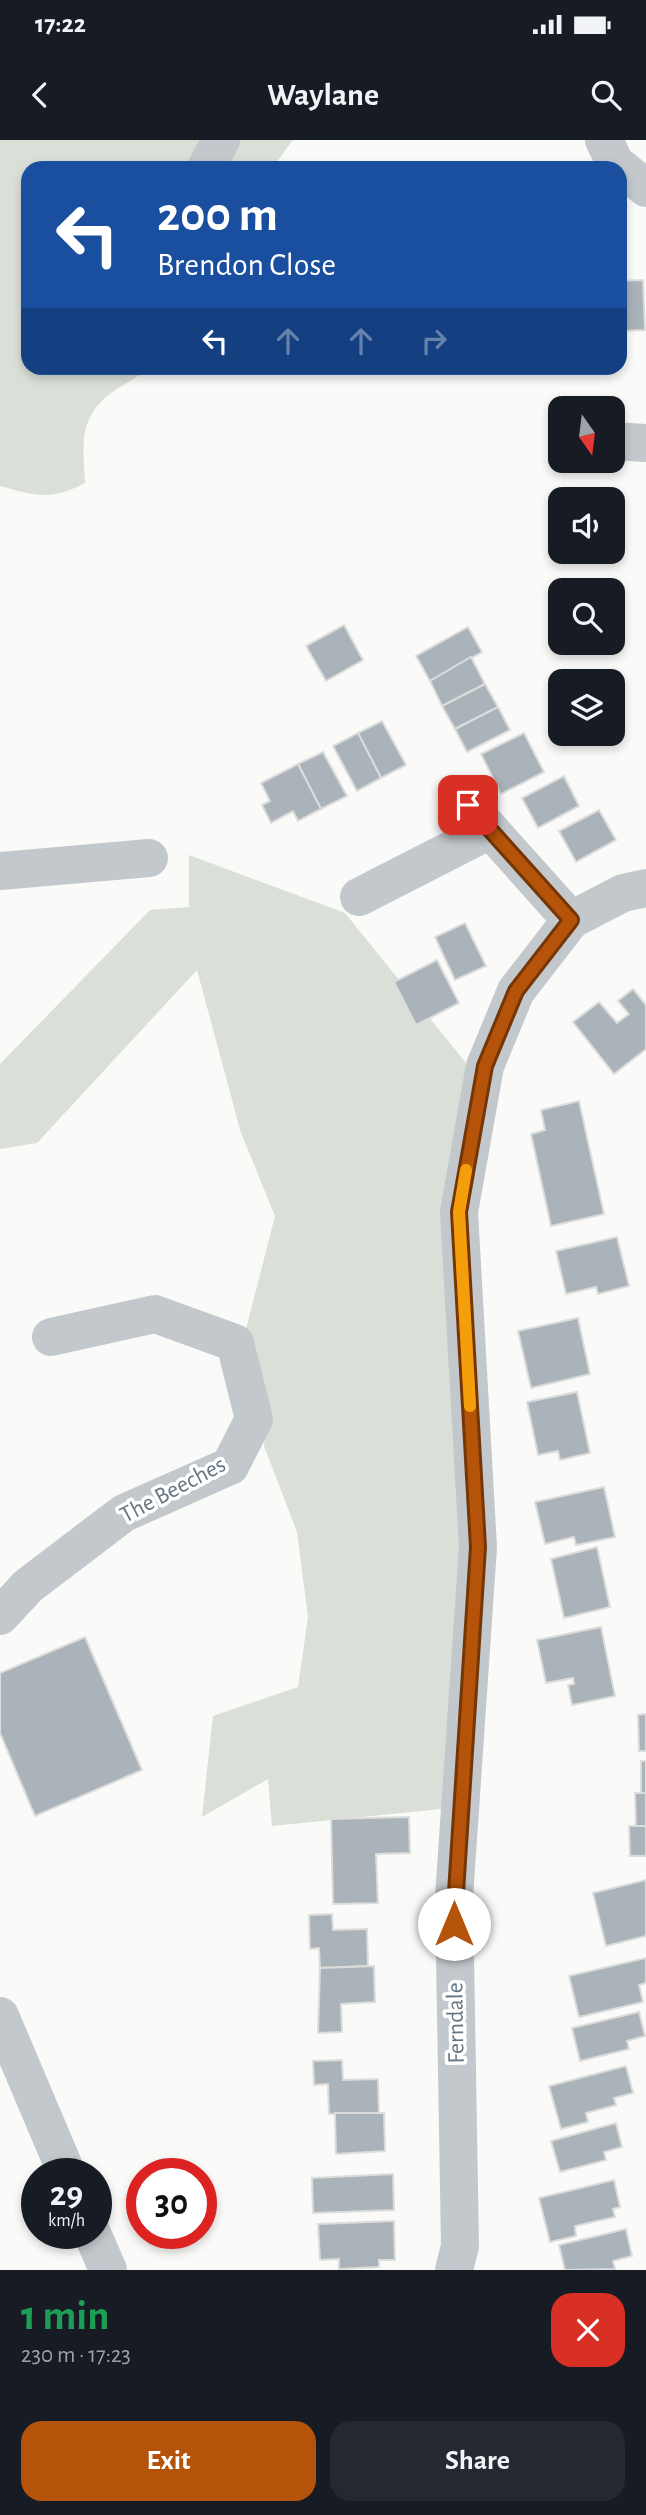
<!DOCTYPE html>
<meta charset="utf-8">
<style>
body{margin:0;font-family:"Alegreya Sans",sans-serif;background:#242831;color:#f1f3f6;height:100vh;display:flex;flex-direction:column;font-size:26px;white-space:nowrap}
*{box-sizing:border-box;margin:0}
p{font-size:23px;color:#9ea1a6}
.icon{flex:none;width:38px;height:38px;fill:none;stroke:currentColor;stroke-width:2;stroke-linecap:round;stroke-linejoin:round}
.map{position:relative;height:2130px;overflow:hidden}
.side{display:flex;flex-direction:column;background:#171b24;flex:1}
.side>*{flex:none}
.guide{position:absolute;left:21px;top:21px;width:606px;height:214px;border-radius:21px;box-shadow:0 4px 10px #0003;background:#1a4fa0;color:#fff;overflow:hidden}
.needle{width:46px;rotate:166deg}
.fabs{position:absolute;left:548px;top:256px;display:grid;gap:14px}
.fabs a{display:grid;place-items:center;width:77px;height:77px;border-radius:14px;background:#171b24;box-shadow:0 4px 10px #0003;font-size:35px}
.speed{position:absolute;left:21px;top:2018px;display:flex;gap:14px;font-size:35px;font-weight:700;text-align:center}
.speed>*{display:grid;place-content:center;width:91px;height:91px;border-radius:50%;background:#171b24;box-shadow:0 4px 10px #0003;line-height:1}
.speed small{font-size:18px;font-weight:400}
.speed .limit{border:10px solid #d22;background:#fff;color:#111}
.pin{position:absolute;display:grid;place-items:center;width:60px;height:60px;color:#fff;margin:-30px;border-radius:14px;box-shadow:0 4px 10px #0006}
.me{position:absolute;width:77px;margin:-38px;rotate:0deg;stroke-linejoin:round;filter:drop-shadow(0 0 5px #0008)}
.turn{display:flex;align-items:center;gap:24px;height:147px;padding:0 21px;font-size:32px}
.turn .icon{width:91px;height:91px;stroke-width:2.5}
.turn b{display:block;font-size:49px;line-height:60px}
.lanes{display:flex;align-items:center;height:66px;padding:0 21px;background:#0003;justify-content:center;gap:35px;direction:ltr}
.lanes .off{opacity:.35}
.round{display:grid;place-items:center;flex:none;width:74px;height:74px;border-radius:21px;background:#242831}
.headline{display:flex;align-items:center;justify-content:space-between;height:119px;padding:0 21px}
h1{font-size:42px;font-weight:700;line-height:52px;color:#1e9e55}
.primary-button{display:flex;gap:14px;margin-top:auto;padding:14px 21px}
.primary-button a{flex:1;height:80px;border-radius:21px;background:#b45309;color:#fff;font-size:28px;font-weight:700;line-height:80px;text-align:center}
.primary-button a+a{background:#242831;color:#f1f3f6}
.status{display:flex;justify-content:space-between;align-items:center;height:49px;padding:0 35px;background:#171b24;direction:ltr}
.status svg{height:19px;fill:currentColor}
header{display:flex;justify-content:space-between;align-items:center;height:91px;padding:0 21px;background:#171b24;font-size:32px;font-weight:700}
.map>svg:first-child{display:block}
.green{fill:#dadfd7}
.building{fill:#aab3b9;stroke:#dcdcda;stroke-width:2}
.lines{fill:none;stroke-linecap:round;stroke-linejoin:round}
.minor{stroke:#c3c8cc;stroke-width:38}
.route-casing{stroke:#753606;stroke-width:18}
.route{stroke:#b45309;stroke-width:12}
.slow{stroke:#f59e0b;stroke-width:12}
.labels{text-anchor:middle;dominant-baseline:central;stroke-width:7;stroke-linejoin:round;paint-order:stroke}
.street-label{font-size:24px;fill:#657683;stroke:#fff}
</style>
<div class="status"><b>17:22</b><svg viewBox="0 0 49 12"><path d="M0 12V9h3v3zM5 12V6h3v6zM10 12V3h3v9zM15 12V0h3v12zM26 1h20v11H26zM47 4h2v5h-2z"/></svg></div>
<header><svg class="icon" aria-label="back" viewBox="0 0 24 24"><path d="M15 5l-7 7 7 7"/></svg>Waylane<svg class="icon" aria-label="search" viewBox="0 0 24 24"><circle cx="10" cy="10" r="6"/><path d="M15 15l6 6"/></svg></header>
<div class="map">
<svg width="646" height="2130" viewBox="0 0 646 2130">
<rect width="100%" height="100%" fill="#fafaf8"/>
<!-- green -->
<g class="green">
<path d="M0,0H293L272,28H28V228H148C137,238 124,244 111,253C78,278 83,306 85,343C51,361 36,356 0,346Z"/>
<path d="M189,715L345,773L466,923L467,1410L451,1668L272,1686L268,1639L202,1677L213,1576L298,1547L308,1477L297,1392L264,1306L267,1275L245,1193L275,1076L241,993L197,830L37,1003L0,1009V924L150,770L189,767Z"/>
</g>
<!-- building -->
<g class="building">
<path d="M643,140L645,190L620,191V141Z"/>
<path d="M344,485L363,520L326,541L306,506Z"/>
<path d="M468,487L482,512L430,541L416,516Z"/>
<path d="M471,517L485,544L442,566L430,541Z"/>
<path d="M485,544L498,567L455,589L442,566Z"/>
<path d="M498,567L510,590L467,612L455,589Z"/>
<path d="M382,581L406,625L381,638L358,593Z"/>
<path d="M358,593L381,638L357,651L333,606Z"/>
<path d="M524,593L544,632L501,654L481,614Z"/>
<path d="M323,612L347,656L321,669L298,624Z"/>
<path d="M298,624L321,669L298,681L293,671L271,683L262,665L270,661L261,643Z"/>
<path d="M564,636L579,666L538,688L522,658Z"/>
<path d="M599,670L616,700L576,722L559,691Z"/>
<path d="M465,783L486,826L455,840L435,797Z"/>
<path d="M437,820L459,863L416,885L394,842Z"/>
<path d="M633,849L646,865V909L614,934L573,882L599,862L617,883L629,874L618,861Z"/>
<path d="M579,961L604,1074L551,1086L531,994L545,990L541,970Z"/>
<path d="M617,1097L629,1146L598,1154L596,1147L566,1154L556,1111Z"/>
<path d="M578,1178L590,1234L531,1248L518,1191Z"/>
<path d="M577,1252L590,1313L560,1320L558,1311L538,1315L527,1262Z"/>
<path d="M604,1347L615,1397L576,1405L574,1397L545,1404L535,1362Z"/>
<path d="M597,1407L610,1467L564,1478L551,1419Z"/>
<path d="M601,1487L615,1556L572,1565L568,1545L574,1544L573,1538L546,1543L537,1500Z"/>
<path d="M85,1497L142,1630L35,1676L0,1593V1533Z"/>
<path d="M646,1574V1611H639L638,1575Z"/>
<rect x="641" y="1621" width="5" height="32"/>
<path d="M635,1653H646V1686H636Z"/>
<path d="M409,1677L410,1713L376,1714L378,1763L333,1764L331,1679Z"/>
<path d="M629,1686H646V1716H630Z"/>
<path d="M646,1740V1796L606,1806L593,1753Z"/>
<path d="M332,1774L333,1790L367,1789L368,1826L320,1828L319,1808L310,1809L309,1775Z"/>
<path d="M646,1818V1843L639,1845L643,1862L579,1877L569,1836Z"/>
<path d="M374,1826L375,1862L341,1864L342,1892L318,1893L320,1828Z"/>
<path d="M639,1872L645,1896L627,1901L629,1909L580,1921L572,1888Z"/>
<path d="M342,1920L343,1940L378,1939L379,1973L329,1974L328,1944L314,1945L313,1921Z"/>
<path d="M626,1926L633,1953L614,1958L616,1965L586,1973L588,1982L561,1989L549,1946Z"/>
<path d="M335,1973H384L385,2011L336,2014Z"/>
<path d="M616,1983L622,2007L604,2012L606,2020L560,2032L551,2001Z"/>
<path d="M393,2034L394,2070L313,2073L312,2038Z"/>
<path d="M614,2040L620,2067L613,2069L615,2077L575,2086L576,2096L550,2102L539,2058Z"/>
<path d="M394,2081L395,2120H379V2127L339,2129V2119L320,2120L318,2084Z"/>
<path d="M626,2089L632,2116L613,2121L615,2129L565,2130L559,2105Z"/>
</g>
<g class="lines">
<!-- minor -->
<g class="minor">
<path d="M604,0L615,23L646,48"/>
<path d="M206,28L221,0"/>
<path d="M612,301L646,303"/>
<path d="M468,665L571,780"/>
<path d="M0,731L149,718"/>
<path d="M359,757L490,690"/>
<path d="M0,1476L28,1446L124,1373L230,1326L254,1279L235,1203L155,1174L51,1197"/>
<path d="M0,1876L67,2034"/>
<path d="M92,2093L108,2130"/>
<path d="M454,2130L460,2106L454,1757L478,1407L459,1072L485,926L516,851L571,780L623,753L646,748"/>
</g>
</g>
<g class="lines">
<!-- route casing -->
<g class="route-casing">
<path id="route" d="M454,1784L478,1407L459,1072L485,926L516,851L571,780L468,665"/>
</g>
<!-- route -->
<use href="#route" class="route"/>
<!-- slow -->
<path class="slow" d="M466,1030L459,1072L470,1266"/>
</g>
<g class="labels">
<!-- street labels -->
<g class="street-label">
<text transform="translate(173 1350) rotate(-28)">The Beeches</text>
<text transform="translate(456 1883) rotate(-91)">Ferndale</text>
</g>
</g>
</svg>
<div class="fabs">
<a><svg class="needle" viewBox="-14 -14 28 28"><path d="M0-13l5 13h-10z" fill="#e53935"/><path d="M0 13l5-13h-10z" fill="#9ea1a6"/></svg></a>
<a><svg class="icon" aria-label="sound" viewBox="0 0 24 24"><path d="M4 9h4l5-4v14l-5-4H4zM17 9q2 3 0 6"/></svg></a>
<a><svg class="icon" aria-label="search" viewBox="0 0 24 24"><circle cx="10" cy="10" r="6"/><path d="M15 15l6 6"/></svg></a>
<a><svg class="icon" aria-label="layers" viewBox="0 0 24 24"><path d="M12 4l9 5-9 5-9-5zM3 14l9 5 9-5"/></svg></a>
</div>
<div class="speed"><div>29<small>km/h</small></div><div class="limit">30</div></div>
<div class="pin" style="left:468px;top:665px;background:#d93025"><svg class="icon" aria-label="arrive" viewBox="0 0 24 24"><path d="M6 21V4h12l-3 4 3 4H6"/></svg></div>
<svg class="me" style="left:454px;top:1784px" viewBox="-20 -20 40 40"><circle r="19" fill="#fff"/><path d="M0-13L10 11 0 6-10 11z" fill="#b45309"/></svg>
<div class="guide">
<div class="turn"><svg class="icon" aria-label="left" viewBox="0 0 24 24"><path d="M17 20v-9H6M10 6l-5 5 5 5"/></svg><div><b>200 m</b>Brendon Close</div></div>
<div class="lanes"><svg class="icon" aria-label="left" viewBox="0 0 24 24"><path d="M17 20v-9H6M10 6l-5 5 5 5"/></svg><svg class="icon off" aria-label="ahead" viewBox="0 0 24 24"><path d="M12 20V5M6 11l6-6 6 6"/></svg><svg class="icon off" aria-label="ahead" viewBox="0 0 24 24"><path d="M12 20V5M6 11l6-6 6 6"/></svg><svg class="icon off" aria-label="right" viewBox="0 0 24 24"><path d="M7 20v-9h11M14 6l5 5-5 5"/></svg></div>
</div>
</div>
<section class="side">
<div class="headline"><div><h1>1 min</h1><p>230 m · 17:23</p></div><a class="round" style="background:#d93025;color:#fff"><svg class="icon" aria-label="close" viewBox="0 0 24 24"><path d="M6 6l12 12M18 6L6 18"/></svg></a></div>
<div class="primary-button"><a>Exit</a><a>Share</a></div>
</section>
